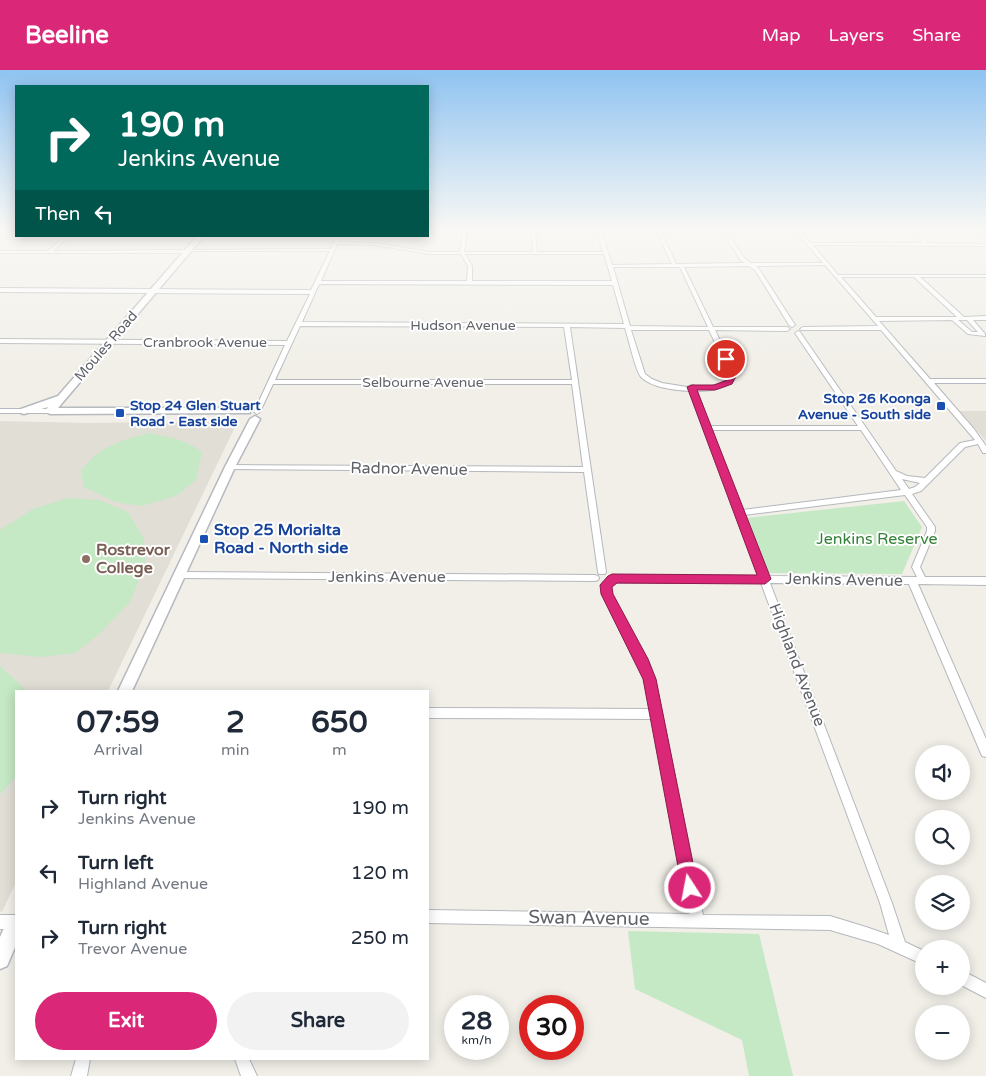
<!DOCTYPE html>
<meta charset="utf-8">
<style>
body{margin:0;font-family:"Varela Round",sans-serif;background:#f2f2f3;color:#1f2937;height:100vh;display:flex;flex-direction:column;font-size:19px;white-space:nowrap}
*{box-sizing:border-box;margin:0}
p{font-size:16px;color:#747a83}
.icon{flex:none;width:28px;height:28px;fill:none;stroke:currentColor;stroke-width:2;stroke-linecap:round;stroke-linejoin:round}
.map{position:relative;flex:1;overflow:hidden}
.details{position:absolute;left:15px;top:620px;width:414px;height:370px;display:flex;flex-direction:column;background:#fff;border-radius:0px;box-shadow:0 2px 12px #0003}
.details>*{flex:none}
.banner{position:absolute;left:15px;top:15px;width:414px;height:152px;border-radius:0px;box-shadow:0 2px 12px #0003;background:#00695c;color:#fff;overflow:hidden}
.controls{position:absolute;left:915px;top:675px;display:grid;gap:10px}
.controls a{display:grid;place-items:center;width:55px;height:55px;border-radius:50%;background:#fff;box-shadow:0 2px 12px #0003;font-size:25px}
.speed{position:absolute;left:444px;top:925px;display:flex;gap:10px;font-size:25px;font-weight:700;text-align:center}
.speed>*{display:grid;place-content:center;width:65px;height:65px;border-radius:50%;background:#fff;box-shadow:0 2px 12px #0003;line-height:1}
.speed small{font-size:12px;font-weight:400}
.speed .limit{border:8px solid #d22;background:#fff;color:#111}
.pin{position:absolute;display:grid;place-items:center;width:42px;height:42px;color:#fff;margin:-21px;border:2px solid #fff;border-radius:50%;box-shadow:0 1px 5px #0007}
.me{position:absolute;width:55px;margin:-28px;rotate:349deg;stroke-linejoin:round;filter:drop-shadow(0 0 4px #0008)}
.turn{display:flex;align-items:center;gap:18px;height:105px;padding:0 20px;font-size:22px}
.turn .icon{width:65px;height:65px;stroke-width:2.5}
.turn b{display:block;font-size:35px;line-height:42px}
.then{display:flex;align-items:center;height:48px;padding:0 20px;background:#0003;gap:10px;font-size:19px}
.eta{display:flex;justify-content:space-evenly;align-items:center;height:85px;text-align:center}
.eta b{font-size:30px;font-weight:800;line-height:35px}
.primary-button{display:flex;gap:10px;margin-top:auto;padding:10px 20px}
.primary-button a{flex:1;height:58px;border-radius:30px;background:#db2777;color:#fff;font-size:20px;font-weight:800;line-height:58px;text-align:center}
.primary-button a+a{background:#f2f2f3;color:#1f2937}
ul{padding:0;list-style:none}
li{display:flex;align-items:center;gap:15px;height:65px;padding:0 20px}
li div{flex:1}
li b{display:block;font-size:19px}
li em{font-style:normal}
header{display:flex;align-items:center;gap:30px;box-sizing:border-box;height:70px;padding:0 25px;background:#db2777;color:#fff}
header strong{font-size:24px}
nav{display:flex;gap:28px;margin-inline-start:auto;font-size:18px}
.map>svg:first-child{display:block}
.education{fill:#e1ded6}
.green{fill:#c5e8c5}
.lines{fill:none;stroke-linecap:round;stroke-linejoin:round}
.minor-casing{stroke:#b5b8bc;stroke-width:2}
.tertiary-casing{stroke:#b5b8bc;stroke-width:2}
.secondary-casing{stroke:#b6babf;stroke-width:3}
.minor{fill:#fff;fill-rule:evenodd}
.tertiary{fill:#fff;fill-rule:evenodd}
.secondary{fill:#fff;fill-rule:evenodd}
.route{fill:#db2777;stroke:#8e194d}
.transit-dot{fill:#1a4fb4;stroke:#fff;stroke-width:2}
.education-dot{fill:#8d6e63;stroke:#fff;stroke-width:2}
.labels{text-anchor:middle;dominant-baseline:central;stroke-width:4;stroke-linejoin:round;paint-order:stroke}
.far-street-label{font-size:14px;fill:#5f6368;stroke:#fff}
.far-transit-label{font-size:14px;font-weight:bold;fill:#164399;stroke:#fff;text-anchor:end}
.street-label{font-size:16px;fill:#5f6368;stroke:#fff}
.transit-label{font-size:16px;font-weight:bold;fill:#164399;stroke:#fff;text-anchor:start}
.park-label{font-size:16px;fill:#348238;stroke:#fff}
.education-label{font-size:16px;font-weight:bold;fill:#785e54;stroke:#fff;text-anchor:start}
.near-street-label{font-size:19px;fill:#5f6368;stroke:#fff}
</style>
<header>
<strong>Beeline</strong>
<nav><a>Map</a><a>Layers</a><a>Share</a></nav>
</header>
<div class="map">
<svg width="986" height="1006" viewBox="0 0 986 1006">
<rect width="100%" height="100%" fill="#f1efe8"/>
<!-- education -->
<g class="education">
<path d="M960,341H986V371Z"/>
<path d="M0,351L89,353L224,351L235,357L108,621H16V812L2,842L0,841Z"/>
</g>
<!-- green -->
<g class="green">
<path d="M149,363C169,367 186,370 202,382L196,410L176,426L141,436L115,432L84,417L81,401C99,376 120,371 149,363Z"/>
<path d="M68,428L99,430L128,442L144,469L145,495L130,532L98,565L75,583L41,587L0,583V460L33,439Z"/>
<path d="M904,431L922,457L902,504L768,503L746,448Z"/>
<path d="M0,596L27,621H16V707L0,724Z"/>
<path d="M628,861L759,864L793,1006H749L742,970L635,919Z"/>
</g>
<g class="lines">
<!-- minor casing -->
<g class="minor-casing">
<g id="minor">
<path d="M3,160H8L0,165V162Z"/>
<path d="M463,160H467L464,182H533L531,160H535L537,182H603L597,160H601L612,195L672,194L656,160H660L676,194L745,193L741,191L721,160H725L745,189L751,193H823L795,160H799L810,173H922L908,160H913L928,173L986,174V176L813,175L838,205H986V207H920L964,247L986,246V250H973L985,264V266L968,264L952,250L879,251L930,309H986V313H934L974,359L986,376V383H983L978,374L965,377L921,421L912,424L935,457V461L920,497L925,507H986V515L918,514L986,669V687L982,686L909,514L770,513L892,833L905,872L924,881V895L878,874L830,860L428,853V840L690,844L653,649L428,648V638L651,639L645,609L640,594L602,524V515L603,512H609L611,524L648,590L655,609L703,845L830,846L866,857L889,865L880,833L761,513H612L609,511L608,509L609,507L612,505L759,506L690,321C675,320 652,318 641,307C636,302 628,267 625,258L570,257L606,502L605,504H599L598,502L584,402L230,399L226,397L230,395L583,397L572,314H273L260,342L257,344L254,342L285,275L0,273V269L287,271L310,224L0,222V218L311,220L330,181H189L187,183H0V181H48L65,166H70L53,181L331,179L337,166H341L339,172L375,173L429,182H460ZM337,174L375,175L429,184H461L468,196L467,211H321ZM465,184H604L612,211H472V196ZM825,195L878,256L803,257L800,259L801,260H881L975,370L960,373L925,408L907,406L896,401L800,262L798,261L795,263L858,356H710L697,321C709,321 733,319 736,304L715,260L787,261L790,259L787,257H713L684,197L749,196L755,200L789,255L792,257L795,255L759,199L756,196ZM613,197H680L708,257L630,256ZM841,207H914L957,247H876ZM319,214L613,215L624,254L302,252ZM958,250H967L978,262H972ZM300,256L564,257L572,310H275ZM631,260H709L730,304L729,308C719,315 703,320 692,315L687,317L662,313L652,309L645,304ZM712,360H861L901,420L742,440ZM902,409L920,413L915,417L909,419ZM905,425L927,457V461L912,497L917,507L768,506L744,445Z"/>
<path d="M975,160H980L986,164V167Z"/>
<path d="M179,502L595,505L598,506L599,508L598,510L595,511L179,508L176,507L175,505L176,503Z"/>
<rect x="0" y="845" width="16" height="14"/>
<path d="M961,900L986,913V928L961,915Z"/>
<path d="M76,989H90L87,1006H71Z"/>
<path d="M235,989H249L257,1006H241Z"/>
</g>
</g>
<!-- tertiary casing -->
<g class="tertiary-casing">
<path id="tertiary" d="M0,339H50L54,341L50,343H0Z"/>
</g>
<!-- secondary casing -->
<g class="secondary-casing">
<g id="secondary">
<path d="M197,166H204L58,338H247L250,339V343L50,344L45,341L48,337L24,344L21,343V339L58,326Z"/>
<path d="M255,346L260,349L235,397L132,621H118L225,397L250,349Z"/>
<path d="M16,845V875L7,896L0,899V867L9,847Z"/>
</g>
</g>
<!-- minor -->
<use href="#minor" class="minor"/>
<!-- tertiary -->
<use href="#tertiary" class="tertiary"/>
<!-- secondary -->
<use href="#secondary" class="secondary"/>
</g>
<!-- sky -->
<linearGradient id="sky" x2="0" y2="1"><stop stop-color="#8fc3f1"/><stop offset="0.53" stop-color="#f9f8f5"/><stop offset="1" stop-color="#f9f8f5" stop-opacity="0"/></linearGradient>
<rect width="986" height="301" fill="url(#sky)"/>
<!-- route -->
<path class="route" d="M723,287H729L737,304L732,314L715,320H697L771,509L765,514L617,513L612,517L613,524L648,589L656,609L698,818L696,823L690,826L684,823L682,818L643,609L601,524L600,515L608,506L612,504L757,505L687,317L692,315H714L725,311L729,304L722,289Z"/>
<!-- markers -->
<g class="transit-dot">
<rect x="936" y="331" width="10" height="10" rx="2.5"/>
<rect x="115" y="338" width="10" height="10" rx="2.5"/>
<rect x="199" y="464" width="10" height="10" rx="2.5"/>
</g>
<circle class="education-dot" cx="86" cy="489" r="5"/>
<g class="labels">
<!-- far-street labels -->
<g class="far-street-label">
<text x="463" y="255">Hudson Avenue</text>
<text x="205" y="272">Cranbrook Avenue</text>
<text transform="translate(106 276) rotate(-49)">Moules Road</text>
<text x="423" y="312">Selbourne Avenue</text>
</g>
<!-- far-transit labels -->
<g class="far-transit-label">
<text x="931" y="328">Stop 26 Koonga<tspan x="931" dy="16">Avenue - South side</tspan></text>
<text x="130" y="335" text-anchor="start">Stop 24 Glen Stuart<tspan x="130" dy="16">Road - East side</tspan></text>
</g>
<!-- street labels -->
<g class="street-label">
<text transform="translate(409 399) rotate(1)">Radnor Avenue</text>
<text x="387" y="507">Jenkins Avenue</text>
<text transform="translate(844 510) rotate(1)">Jenkins Avenue</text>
<text transform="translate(797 595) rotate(69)">Highland Avenue</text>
</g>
<!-- transit labels -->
<g class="transit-label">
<text x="214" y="460">Stop 25 Morialta<tspan x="214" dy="18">Road - North side</tspan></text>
</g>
<!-- park labels -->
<g class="park-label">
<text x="877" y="469">Jenkins Reserve</text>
</g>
<!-- education labels -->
<g class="education-label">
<text x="96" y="480">Rostrevor<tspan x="96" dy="18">College</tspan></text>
</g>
<!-- near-street labels -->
<g class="near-street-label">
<text transform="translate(589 848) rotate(1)">Swan Avenue</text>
</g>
</g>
</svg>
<div class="controls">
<a><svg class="icon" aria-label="sound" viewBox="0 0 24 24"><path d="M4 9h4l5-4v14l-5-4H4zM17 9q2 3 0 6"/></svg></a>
<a><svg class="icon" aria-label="search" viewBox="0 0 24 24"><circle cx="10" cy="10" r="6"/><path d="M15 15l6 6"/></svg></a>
<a><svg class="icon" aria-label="layers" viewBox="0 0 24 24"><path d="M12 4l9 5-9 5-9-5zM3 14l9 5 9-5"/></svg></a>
<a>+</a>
<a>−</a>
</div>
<div class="speed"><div>28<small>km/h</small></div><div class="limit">30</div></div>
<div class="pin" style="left:726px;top:289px;background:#d93025"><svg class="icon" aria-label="arrive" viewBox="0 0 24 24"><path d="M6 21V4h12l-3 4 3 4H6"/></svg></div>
<svg class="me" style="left:690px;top:818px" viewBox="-20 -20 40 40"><circle r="17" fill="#db2777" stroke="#fff" stroke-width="3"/><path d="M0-11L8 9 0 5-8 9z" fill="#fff"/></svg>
<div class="banner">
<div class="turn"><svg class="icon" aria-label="right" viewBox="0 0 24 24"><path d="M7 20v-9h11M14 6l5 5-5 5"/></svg><div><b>190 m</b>Jenkins Avenue</div></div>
<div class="then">Then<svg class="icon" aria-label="left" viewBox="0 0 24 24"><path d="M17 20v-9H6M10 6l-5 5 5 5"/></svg></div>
</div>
<section class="details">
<div class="eta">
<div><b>07:59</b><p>Arrival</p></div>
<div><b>2</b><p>min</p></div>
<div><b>650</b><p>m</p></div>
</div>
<ul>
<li><svg class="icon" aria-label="right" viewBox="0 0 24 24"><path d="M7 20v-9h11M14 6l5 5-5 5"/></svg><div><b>Turn right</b><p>Jenkins Avenue</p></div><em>190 m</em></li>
<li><svg class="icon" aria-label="left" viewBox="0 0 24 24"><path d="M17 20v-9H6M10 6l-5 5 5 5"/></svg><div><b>Turn left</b><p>Highland Avenue</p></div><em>120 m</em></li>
<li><svg class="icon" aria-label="right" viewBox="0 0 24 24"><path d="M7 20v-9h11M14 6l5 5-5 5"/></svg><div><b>Turn right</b><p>Trevor Avenue</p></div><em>250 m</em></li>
</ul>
<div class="primary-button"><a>Exit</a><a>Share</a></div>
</section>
</div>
